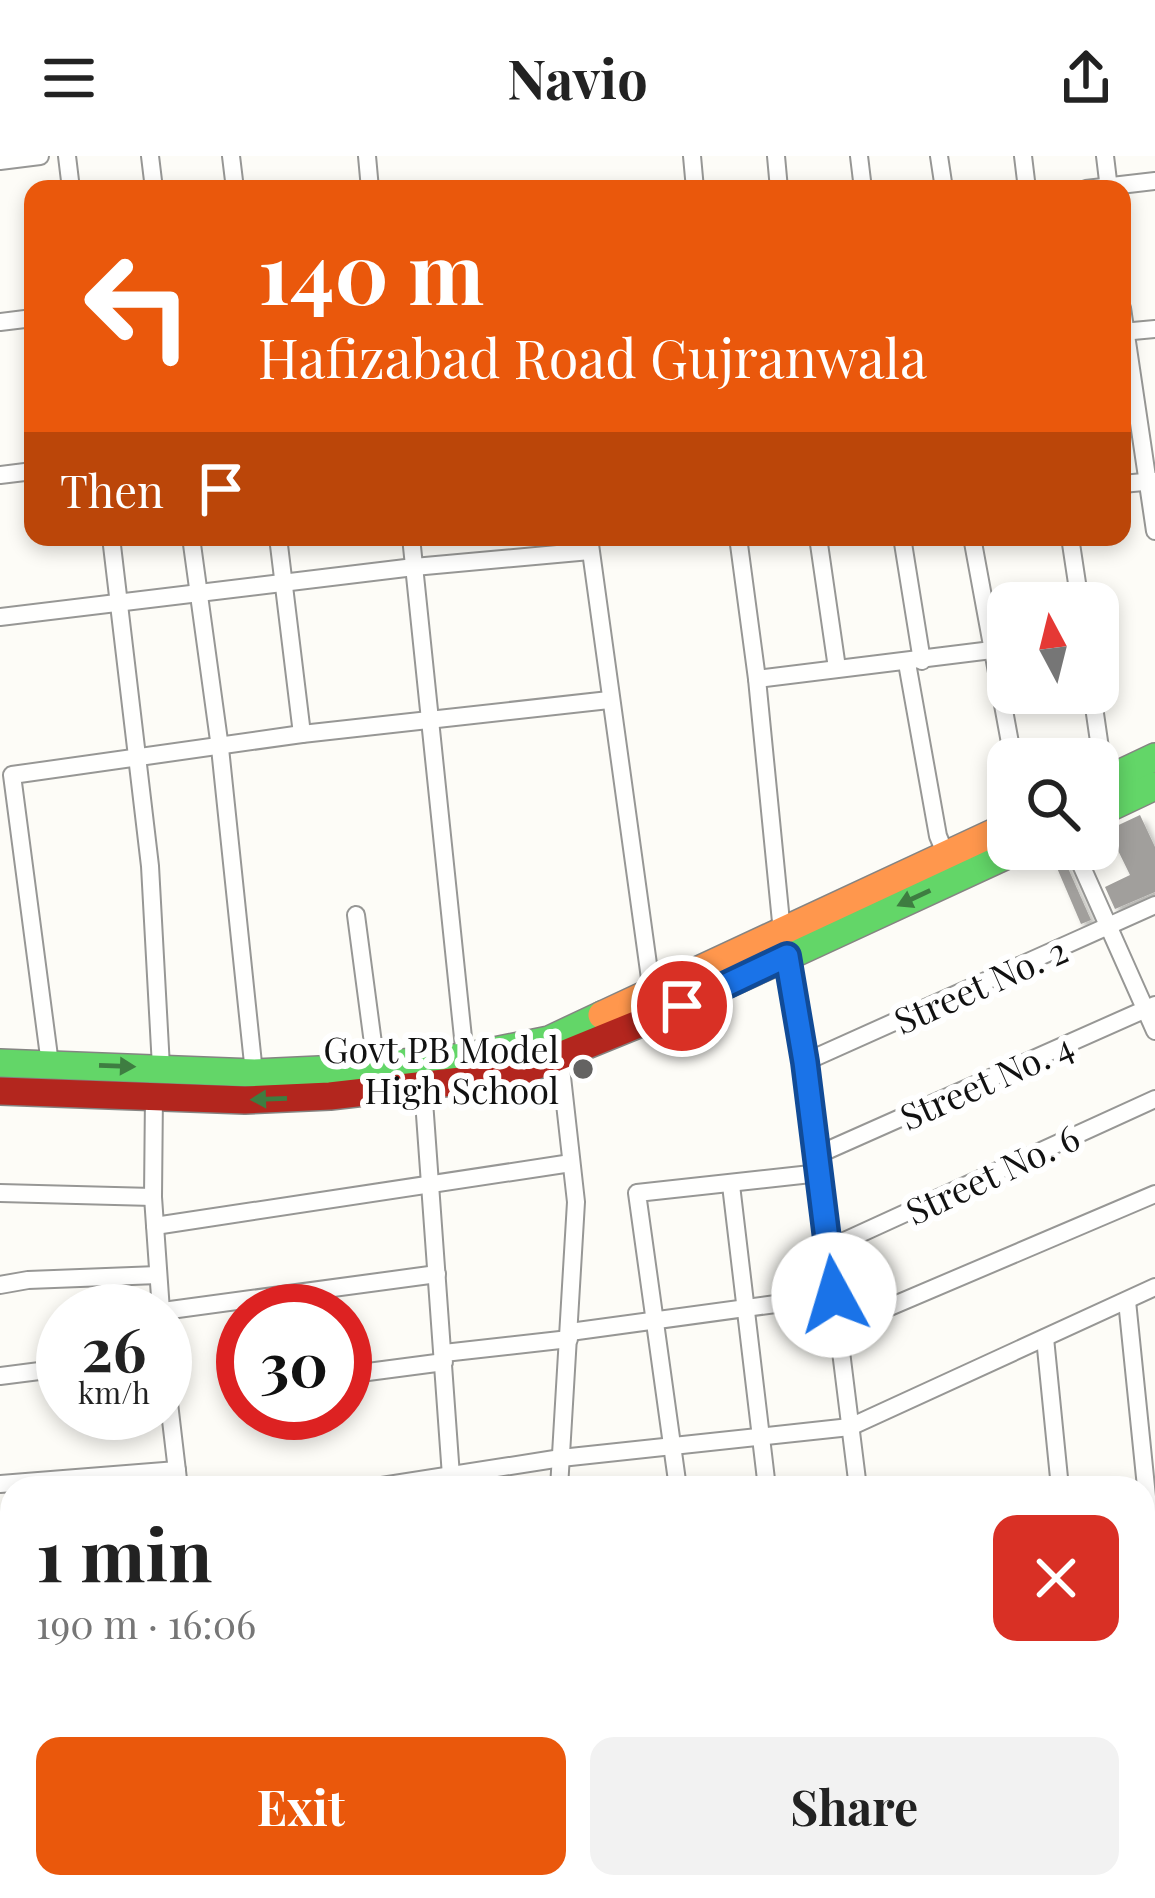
<!DOCTYPE html>
<meta charset="utf-8">
<style>
body{margin:0;font-family:"Playfair Display",serif;background:#f2f2f2;color:#222;height:100vh;display:flex;flex-direction:column;font-size:45px;white-space:nowrap}
*{box-sizing:border-box;margin:0}
p{font-size:39px;color:#767676}
.icon{flex:none;width:66px;height:66px;fill:none;stroke:currentColor;stroke-width:2;stroke-linecap:round;stroke-linejoin:round}
.map{position:relative;flex:1;overflow:hidden}
.details{position:absolute;left:0px;top:1320px;width:1155px;height:423px;display:flex;flex-direction:column;background:#fff;border-radius:36px 36px 0 0;box-shadow:0 6px 18px #0003}
.details>*{flex:none}
.banner{position:absolute;left:24px;top:24px;width:1107px;height:366px;border-radius:24px;box-shadow:0 6px 18px #0003;background:#ea580c;color:#fff;overflow:hidden}
.needle{width:78px;rotate:353deg}
.buttons{position:absolute;left:987px;top:426px;display:grid;gap:24px}
.buttons a{display:grid;place-items:center;width:132px;height:132px;border-radius:24px;background:#fff;box-shadow:0 6px 18px #0003;font-size:60px}
.speed{position:absolute;left:36px;top:1128px;display:flex;gap:24px;font-size:60px;font-weight:700;text-align:center}
.speed>*{display:grid;place-content:center;width:156px;height:156px;border-radius:50%;background:#fff;box-shadow:0 6px 18px #0003;line-height:1}
.speed small{font-size:30px;font-weight:400}
.speed .limit{border:18px solid #d22;background:#fff;color:#111}
.pin{position:absolute;display:grid;place-items:center;width:102px;height:102px;color:#fff;margin:-51px;border:6px solid #fff;border-radius:50%;box-shadow:0 3px 12px #0007}
.me{position:absolute;width:132px;margin:-66px;rotate:354deg;stroke-linejoin:round;filter:drop-shadow(0 0 9px #0008)}
.turn{display:flex;align-items:center;gap:42px;height:252px;padding:0 36px;font-size:54px}
.turn .icon{width:156px;height:156px;stroke-width:2.5}
.turn b{display:block;font-size:84px;line-height:102px}
.then{display:flex;align-items:center;height:114px;padding:0 36px;background:#0003;gap:24px;font-size:45px}
.round{display:grid;place-items:center;flex:none;width:126px;height:126px;border-radius:24px;background:#f2f2f2}
.head{display:flex;align-items:center;justify-content:space-between;height:204px;padding:0 36px}
h1{font-size:72px;font-weight:700;line-height:90px}
.cta{display:flex;gap:24px;margin-top:auto;padding:24px 36px}
.cta a{flex:1;height:138px;border-radius:24px;background:#ea580c;color:#fff;font-size:48px;font-weight:700;line-height:138px;text-align:center}
.cta a+a{background:#f2f2f2;color:#222}
header{display:flex;justify-content:space-between;align-items:center;height:156px;padding:0 36px;background:#fff;font-size:54px;font-weight:700}
.map>svg:first-child{display:block}
.building{fill:#a19f9c;filter:url(#shadow)}
.lines{fill:none;stroke-linecap:round;stroke-linejoin:round}
.street-casing{stroke:#979795;stroke-width:20}
.fast-casing{stroke:#858482;stroke-width:30}
.slow-casing{stroke:#858482;stroke-width:30}
.jam-casing{stroke:#858482;stroke-width:30}
.street{stroke:#fffffe;stroke-width:16}
.fast{stroke:#63d668;stroke-width:27}
.slow{stroke:#ff974d;stroke-width:27}
.jam{stroke:#b3261e;stroke-width:27}
.oneway{fill:#3e7d41}
.route-casing{stroke:#114b97;stroke-width:30}
.route{stroke:#1a73e8;stroke-width:21}
.poi-dot{fill:#646362;stroke:#fff;stroke-width:4.5}
.labels{text-anchor:middle;dominant-baseline:central;stroke-width:12;stroke-linejoin:round;paint-order:stroke}
.street-label{font-size:36px;fill:#111;stroke:#fff}
.poi-label{font-size:36px;fill:#111;stroke:#fff;text-anchor:end}
</style>
<header><svg class="icon" aria-label="menu" viewBox="0 0 24 24"><path d="M4 6h16M4 12h16M4 18h16"/></svg>Navio<svg class="icon" aria-label="share" viewBox="0 0 24 24"><path d="M12 15V3M7 8l5-5 5 5M5 13v7h14v-7"/></svg></header>
<div class="map">
<svg width="1155" height="1742" viewBox="0 0 1155 1742">
<defs>
<filter id="shadow"><feDropShadow dx="5.5" dy="5.5" stdDeviation="3" flood-color="#0004"/></filter>
</defs>
<rect width="100%" height="100%" fill="#fdfcf7"/>
<!-- building -->
<g class="building">
<path d="M1140,659L1155,691V736L1115,753L1105,731L1130,719L1108,674Z"/>
<path d="M1063,701L1091,764L1081,768L1054,705Z"/>
</g>
<g class="lines">
<!-- street casing -->
<g class="street-casing">
<g id="street">
<path d="M67,0L71,33"/>
<path d="M150,0L154,33"/>
<path d="M231,0L235,33"/>
<path d="M367,0L370,33"/>
<path d="M692,0L695,33"/>
<path d="M776,0L779,33"/>
<path d="M859,0L863,33"/>
<path d="M939,0L944,33"/>
<path d="M1023,0L1027,33"/>
<path d="M1105,0L1109,33"/>
<path d="M0,5L40,0"/>
<path d="M1086,33L1155,25"/>
<path d="M1122,152L1155,375"/>
<path d="M0,166L33,162"/>
<path d="M1122,176L1155,173"/>
<path d="M0,319L33,315"/>
<path d="M1122,328L1155,325"/>
<path d="M111,381L150,710L161,911"/>
<path d="M191,381L220,592L254,917"/>
<path d="M278,381L302,578"/>
<path d="M411,381L465,901"/>
<path d="M589,381L652,837"/>
<path d="M738,381L757,523L782,776L805,906L858,1332"/>
<path d="M818,381L837,512"/>
<path d="M902,381L922,505"/>
<path d="M972,381L1013,603"/>
<path d="M1070,381L1080,447"/>
<path d="M0,461L414,411L590,395"/>
<path d="M907,507L938,680L946,699"/>
<path d="M757,523L1008,492"/>
<path d="M1092,537L1102,606L1110,622"/>
<path d="M1074,693L1155,875"/>
<path d="M356,759L376,910"/>
<path d="M805,906L1155,749"/>
<path d="M50,908L12,619L302,578L609,544"/>
<path d="M423,931L451,1320"/>
<path d="M154,938L153,1041L161,1155"/>
<path d="M817,999L1155,849"/>
<path d="M731,1029L767,1332"/>
<path d="M0,1037L153,1041"/>
<path d="M155,1070L571,1007"/>
<path d="M829,1092L1155,943"/>
<path d="M0,1129L28,1124L158,1119"/>
<path d="M1127,1145L1155,1419"/>
<path d="M163,1155L437,1118"/>
<path d="M838,1173L1155,1038"/>
<path d="M570,1176L834,1140"/>
<path d="M1045,1182L1060,1332"/>
<path d="M444,1197L569,1183"/>
<path d="M165,1213L179,1332"/>
<path d="M345,1219L444,1206"/>
<path d="M0,1220L63,1212"/>
<path d="M0,1328L177,1314"/>
<path d="M369,1332L561,1302L850,1271L1155,1131"/>
<path d="M559,1332L576,1046L560,903"/>
<path d="M678,1332L637,1037L820,1017"/>
<path d="M0,1414L12,1413"/>
<path d="M0,1456L12,1455"/>
<path d="M0,1526L12,1524"/>
<path d="M1143,1538L1155,1537"/>
<path d="M0,1612L12,1610"/>
<path d="M0,1675L12,1674"/>
<path d="M1143,1688L1155,1687"/>
<path d="M902,1731L903,1742"/>
<path d="M228,1736L271,1731"/>
<path d="M69,1742L158,1731"/>
<path d="M527,1742L528,1731"/>
<path d="M697,1742L785,1731"/>
</g>
</g>
<!-- fast casing -->
<g class="fast-casing">
<g id="fast">
<path d="M1098,628L1155,601"/>
<path d="M1098,657L1155,630"/>
<path d="M778,805L1020,693"/>
<path d="M0,907L254,917L341,913L465,901L549,884L602,859"/>
</g>
</g>
<!-- slow casing -->
<g class="slow-casing">
<path id="slow" d="M602,859L1008,670"/>
</g>
<!-- jam casing -->
<g class="jam-casing">
<path id="jam" d="M0,935L245,944L330,940L513,919L658,860L778,805"/>
</g>
<!-- street -->
<use href="#street" class="street"/>
<!-- fast -->
<use href="#fast" class="fast"/>
<!-- slow -->
<use href="#slow" class="slow"/>
<!-- jam -->
<use href="#jam" class="jam"/>
</g>
<!-- one-way arrows -->
<defs><path id="oneway-solid" d="M-6-.8H1V-3.2L6.5 0L1 3.2V.8H-6Z" transform="scale(3)"/></defs>
<g class="oneway">
<use href="#oneway-solid" transform="translate(914 742) rotate(155)"/>
<use href="#oneway-solid" transform="translate(117 910) rotate(2)"/>
<use href="#oneway-solid" transform="translate(269 943) rotate(178)"/>
</g>
<g class="lines">
<!-- route casing -->
<g class="route-casing">
<path id="route" d="M682,850L787,800L805,906L834,1139"/>
</g>
<!-- route -->
<use href="#route" class="route"/>
</g>
<!-- markers -->
<circle class="poi-dot" cx="583" cy="913" r="12"/>
<g class="labels">
<!-- street labels -->
<g class="street-label">
<text transform="translate(980 828) rotate(-24)">Street No. 2</text>
<text transform="translate(986 924) rotate(-24)">Street No. 4</text>
<text transform="translate(992 1017) rotate(-25)">Street No. 6</text>
</g>
<!-- poi labels -->
<g class="poi-label">
<text x="559" y="892">Govt PB Model<tspan x="559" dy="41">High School</tspan></text>
</g>
</g>
</svg>
<div class="buttons">
<a><svg class="needle" viewBox="-14 -14 28 28"><path d="M0-13l5 13h-10z" fill="#e53935"/><path d="M0 13l5-13h-10z" fill="#767676"/></svg></a>
<a><svg class="icon" aria-label="search" viewBox="0 0 24 24"><circle cx="10" cy="10" r="6"/><path d="M15 15l6 6"/></svg></a>
</div>
<div class="speed"><div>26<small>km/h</small></div><div class="limit">30</div></div>
<div class="pin" style="left:682px;top:850px;background:#d93025"><svg class="icon" aria-label="arrive" viewBox="0 0 24 24"><path d="M6 21V4h12l-3 4 3 4H6"/></svg></div>
<svg class="me" style="left:834px;top:1139px" viewBox="-20 -20 40 40"><circle r="19" fill="#fff"/><path d="M0-13L10 11 0 6-10 11z" fill="#1a73e8"/></svg>
<div class="banner">
<div class="turn"><svg class="icon" aria-label="left" viewBox="0 0 24 24"><path d="M17 20v-9H6M10 6l-5 5 5 5"/></svg><div><b>140 m</b>Hafizabad Road Gujranwala</div></div>
<div class="then">Then<svg class="icon" aria-label="arrive" viewBox="0 0 24 24"><path d="M6 21V4h12l-3 4 3 4H6"/></svg></div>
</div>
<section class="details">
<div class="head"><div><h1>1 min</h1><p>190 m · 16:06</p></div><a class="round" style="background:#d93025;color:#fff"><svg class="icon" aria-label="close" viewBox="0 0 24 24"><path d="M6 6l12 12M18 6L6 18"/></svg></a></div>
<div class="cta"><a>Exit</a><a>Share</a></div>
</section>
</div>
